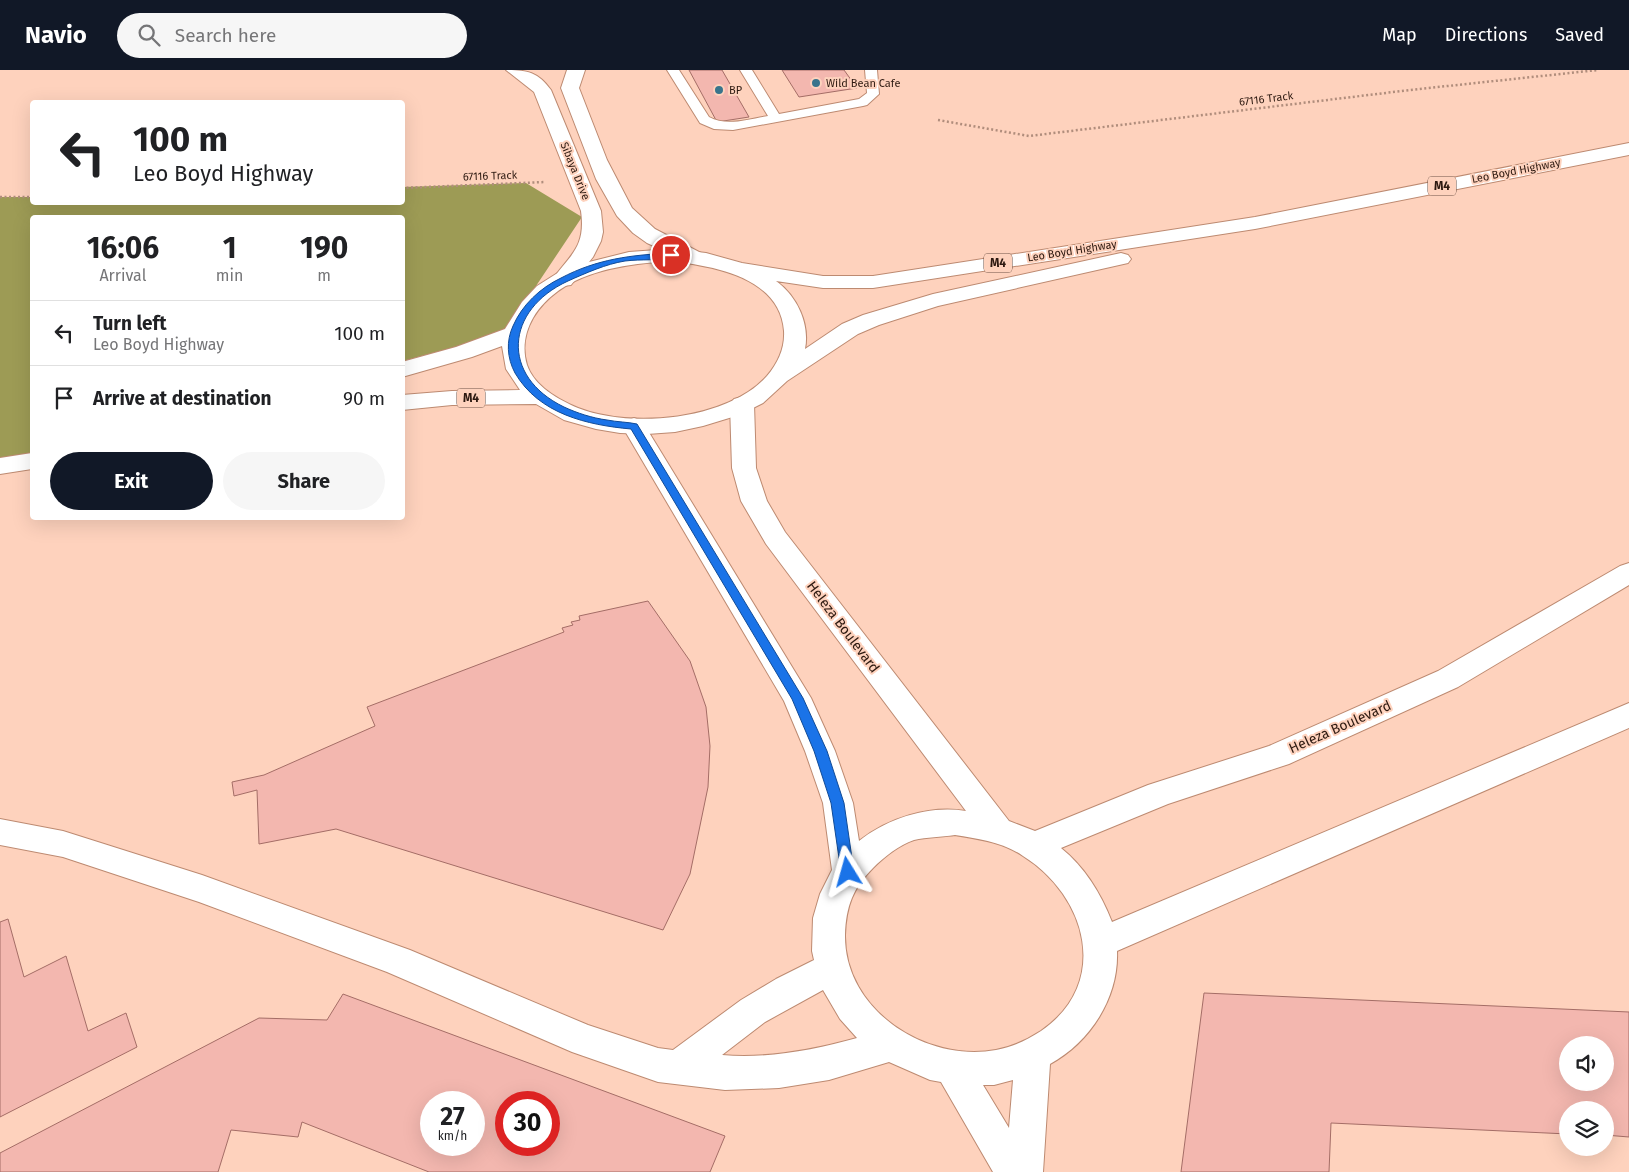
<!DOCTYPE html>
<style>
body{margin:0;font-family:"Fira Sans",sans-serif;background:#f6f6f6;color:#202124;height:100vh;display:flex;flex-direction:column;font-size:19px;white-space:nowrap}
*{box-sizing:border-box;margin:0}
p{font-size:16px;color:#757577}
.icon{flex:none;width:28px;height:28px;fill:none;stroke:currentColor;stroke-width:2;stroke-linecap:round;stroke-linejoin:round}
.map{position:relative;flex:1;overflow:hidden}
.drawer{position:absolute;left:30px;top:145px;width:375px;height:305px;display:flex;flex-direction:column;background:#fff;border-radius:5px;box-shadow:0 5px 20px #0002}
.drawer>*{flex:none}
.top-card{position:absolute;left:30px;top:30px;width:375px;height:105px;border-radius:5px;box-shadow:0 5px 20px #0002;background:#fff;color:#202124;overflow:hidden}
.buttons{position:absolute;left:1559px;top:966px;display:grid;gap:10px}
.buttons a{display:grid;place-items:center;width:55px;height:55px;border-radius:50%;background:#fff;box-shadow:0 5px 20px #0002;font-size:25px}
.speed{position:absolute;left:420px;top:1021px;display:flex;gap:10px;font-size:25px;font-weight:700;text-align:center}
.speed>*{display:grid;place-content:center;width:65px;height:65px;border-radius:50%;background:#fff;box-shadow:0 5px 20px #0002;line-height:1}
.speed small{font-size:12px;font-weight:400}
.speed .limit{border:8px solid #d22;background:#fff;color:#111}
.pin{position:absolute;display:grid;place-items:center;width:42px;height:42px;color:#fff;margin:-21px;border:2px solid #fff;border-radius:50%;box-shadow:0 1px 5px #0007}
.me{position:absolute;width:55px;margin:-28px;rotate:352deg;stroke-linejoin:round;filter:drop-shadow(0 0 4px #0008)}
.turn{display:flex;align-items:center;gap:18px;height:105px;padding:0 20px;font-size:22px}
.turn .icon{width:65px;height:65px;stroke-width:2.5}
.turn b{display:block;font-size:35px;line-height:42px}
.eta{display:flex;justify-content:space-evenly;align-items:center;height:85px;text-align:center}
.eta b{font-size:30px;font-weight:700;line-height:35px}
.button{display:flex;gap:10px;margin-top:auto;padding:10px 20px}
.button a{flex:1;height:58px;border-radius:30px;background:#111827;color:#fff;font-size:20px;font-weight:700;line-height:58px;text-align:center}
.button a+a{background:#f6f6f6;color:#202124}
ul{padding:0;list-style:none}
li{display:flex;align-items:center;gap:15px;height:65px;padding:0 20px;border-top:1px solid #e0e0e0}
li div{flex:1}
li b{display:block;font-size:19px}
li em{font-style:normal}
header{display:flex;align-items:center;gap:30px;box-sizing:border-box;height:70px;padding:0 25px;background:#111827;color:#fff}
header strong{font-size:24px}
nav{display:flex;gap:28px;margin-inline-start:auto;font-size:18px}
.search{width:350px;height:45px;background:#f6f6f6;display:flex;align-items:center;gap:12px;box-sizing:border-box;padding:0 18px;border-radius:28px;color:#757577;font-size:19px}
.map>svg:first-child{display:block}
.forest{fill:#9d9b55}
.building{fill:#f3b7af;stroke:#a46d66;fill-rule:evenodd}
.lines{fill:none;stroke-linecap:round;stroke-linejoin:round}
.lane-casing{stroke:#bd8a71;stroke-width:2}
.street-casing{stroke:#bd8a71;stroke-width:2}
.secondary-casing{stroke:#bd8a71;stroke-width:2}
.primary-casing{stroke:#bd8a71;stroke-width:2}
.path{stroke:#b08d7c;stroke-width:2.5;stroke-dasharray:2 2.5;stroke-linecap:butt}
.lane{fill:#fff;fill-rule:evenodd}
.street{fill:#fff;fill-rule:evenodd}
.secondary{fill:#fff;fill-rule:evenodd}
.primary{fill:#fff;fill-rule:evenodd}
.route{fill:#1a73e8;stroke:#114b97}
.poi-dot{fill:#39748c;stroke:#fed2bd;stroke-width:2}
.labels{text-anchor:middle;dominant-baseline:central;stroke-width:4;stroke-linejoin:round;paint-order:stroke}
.far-poi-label{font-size:11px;fill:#2e1a11;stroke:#fed2bd;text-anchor:start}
.far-street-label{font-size:11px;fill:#2e1a11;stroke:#fed2bd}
.shield{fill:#fed2bd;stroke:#6c5145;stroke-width:1}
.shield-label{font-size:12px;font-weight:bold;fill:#2e1a11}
.street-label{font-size:14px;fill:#2e1a11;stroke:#fed2bd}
</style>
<header>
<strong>Navio</strong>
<div class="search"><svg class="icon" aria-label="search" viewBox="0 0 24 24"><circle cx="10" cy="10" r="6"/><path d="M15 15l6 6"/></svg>Search here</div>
<nav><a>Map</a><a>Directions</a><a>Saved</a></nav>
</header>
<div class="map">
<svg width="1629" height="1102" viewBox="0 0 1629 1102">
<rect width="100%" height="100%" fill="#fed2bd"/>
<!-- forest -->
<path class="forest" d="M526,113L582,147L504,264L403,291L402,148H32V388L0,396V127H32V132H402L403,117Z"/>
<!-- building -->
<g class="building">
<path d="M689,0H722L749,47L717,52Z"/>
<path d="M782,0H844L857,18L799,27Z"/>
<path d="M648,531L690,591L706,637L710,676L708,717L690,804L663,860L336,759L259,774L257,720L234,726L232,712L264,705L375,656L367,637L564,562L562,558L573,555L571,552L580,550L579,546Z"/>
<path d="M8,849L24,907L66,886L88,961L126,943L137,977L0,1047V852Z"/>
<path d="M1204,923L1629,942V1067L1605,1065V1040H1568V1064L1331,1053L1329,1102H1181ZM1568,975H1605V1012H1568Z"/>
<path d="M343,924L725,1066L710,1102H429L302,1052L298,1067L231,1060L218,1102H0V1083L259,948L327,950ZM431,1032H474V1075H431ZM506,1032H549V1075H506Z"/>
</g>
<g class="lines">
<!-- lane casing -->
<g class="lane-casing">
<path id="lane" d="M667,0H679L709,47C727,57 748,49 768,46L740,0H752L779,44L859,29L867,23L865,0H877L879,24L867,35L863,36L733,60L714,59L700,53Z"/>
</g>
<!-- street casing -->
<g class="street-casing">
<path id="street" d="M742,327L750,329L754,334L756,398L767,431L785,462L1009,751L1035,761L1148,715L1269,676L1438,601L1620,496L1629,493V515L1458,617L1289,694L1168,734L1061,778C1085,797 1101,824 1112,852L1629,633V658L1117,881C1119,928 1090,972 1050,994L1043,1102H993L941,1012L930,1010L889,992L829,1010L779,1018L725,1020L658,1012L572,982L387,902L199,832L63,787L0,775V749L63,761L202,805L410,880L588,955L658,978L673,980L741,930L776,909L814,890L812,881L813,848L820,824L832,800L823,733L805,681L784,631L622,356L626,351L634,348L642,351L811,628L835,681L853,733L859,771C888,748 929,735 966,741L766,474L741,431L732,398L730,334L734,329ZM955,765C979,769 1003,772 1023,786C1087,826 1111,913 1041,961C1027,970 1013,977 996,980C926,993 844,940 845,865C846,836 853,818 873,798C884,787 899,775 914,770C927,767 941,767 955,765ZM823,920L840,949L857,968C814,980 767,989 722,985L765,952ZM1013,1010L1009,1058L983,1015H994Z"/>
</g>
<!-- secondary casing -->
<g class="secondary-casing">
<g id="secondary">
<path d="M506,0C527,0 538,2 551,20L601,141L603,162L601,171L593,187L571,215L563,216L555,215L552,210C571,184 586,177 581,141L534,22Z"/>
<path d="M567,0H585L579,18L607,90L632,138L655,159L701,183L704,187L701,191L694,193L687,191L647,173L633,163L617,146L596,109L561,18Z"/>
</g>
</g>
<!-- primary casing -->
<g class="primary-casing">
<g id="primary">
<path d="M1629,73V85L1255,159L873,218H823L776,211C797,226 810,254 805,279L842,254L863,245L933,224L1121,183L1128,185L1131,189L1128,193L938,236L879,255L858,264L787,311L763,333L739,345L703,356L675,362L647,364L620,363L596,359L564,350L536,334L452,335L402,340V325L452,321L520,320L506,299L502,276L472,287L402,307V292L456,277L505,259L522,232L537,216L556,204L577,195L629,182L671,179L706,183L742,193L823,206H873L1255,147ZM671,191C713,196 780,207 784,261C785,278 778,293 767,306C728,350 631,359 578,338C559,330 534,316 527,295C522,279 525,262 533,248C561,202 622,194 671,191Z"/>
<path d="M32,383V399L0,404V388Z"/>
</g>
</g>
<!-- path -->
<g class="path">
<path d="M938,50L1029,66L1410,20L1598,0"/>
<path d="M402,118L545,112"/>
<path d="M0,127H32"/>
</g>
<!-- lane -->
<use href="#lane" class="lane"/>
<!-- street -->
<use href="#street" class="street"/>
<!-- secondary -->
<use href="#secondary" class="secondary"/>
<!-- primary -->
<use href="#primary" class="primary"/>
</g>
<!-- route -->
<path class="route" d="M671,183L676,185L674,187C658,191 641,189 625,191C606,194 586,203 568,211C505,240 500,306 564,337C577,343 592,348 607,350C617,352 628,352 637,354L803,628L827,681L844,733L854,802L852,806L848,807L843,806L841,802L831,733L814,681L792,629L631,359C587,355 539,344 515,303C507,288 506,271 513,256C522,235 540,218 561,208C597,189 631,185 671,183Z"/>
<!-- markers -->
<g class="poi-dot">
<circle cx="816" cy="13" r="5"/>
<circle cx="719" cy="20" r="5"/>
</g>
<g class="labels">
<!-- far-poi labels -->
<g class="far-poi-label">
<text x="826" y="13">Wild Bean Cafe</text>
<text x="729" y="20">BP</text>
</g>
<!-- far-street labels -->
<g class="far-street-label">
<text transform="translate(1266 29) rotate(-7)">67116 Track</text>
<text transform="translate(575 101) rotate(68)">Sibaya Drive</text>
<text transform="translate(1516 101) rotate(-11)">Leo Boyd Highway</text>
<text transform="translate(490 106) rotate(-2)">67116 Track</text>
<text transform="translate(1072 181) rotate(-9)">Leo Boyd Highway</text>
</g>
<!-- shield labels -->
<g class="shield">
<rect x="1428" y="106.5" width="28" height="19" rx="4"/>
<rect x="984" y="183.5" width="28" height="19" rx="4"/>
<rect x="457" y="318.5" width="28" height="19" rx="4"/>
</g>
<g class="shield-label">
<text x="1442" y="116">M4</text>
<text x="998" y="193">M4</text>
<text x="471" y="328">M4</text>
</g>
<!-- street labels -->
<g class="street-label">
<text transform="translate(843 557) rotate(53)">Heleza Boulevard</text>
<text transform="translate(1340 657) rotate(-24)">Heleza Boulevard</text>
</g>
</g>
</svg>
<div class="buttons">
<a><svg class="icon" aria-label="sound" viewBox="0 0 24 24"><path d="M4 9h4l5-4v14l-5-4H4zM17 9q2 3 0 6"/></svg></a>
<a><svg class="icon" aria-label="layers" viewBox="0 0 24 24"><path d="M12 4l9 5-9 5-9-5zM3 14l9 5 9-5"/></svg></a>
</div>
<div class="speed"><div>27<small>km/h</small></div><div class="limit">30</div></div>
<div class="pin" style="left:671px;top:185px;background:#d93025"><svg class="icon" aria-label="arrive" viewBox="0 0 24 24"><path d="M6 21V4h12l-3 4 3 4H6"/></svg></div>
<svg class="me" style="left:848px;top:802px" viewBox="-20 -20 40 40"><path d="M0-17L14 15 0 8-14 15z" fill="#1a73e8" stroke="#fff" stroke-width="4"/></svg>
<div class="top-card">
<div class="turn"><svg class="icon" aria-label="left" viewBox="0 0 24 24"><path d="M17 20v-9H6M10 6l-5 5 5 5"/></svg><div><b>100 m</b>Leo Boyd Highway</div></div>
</div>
<section class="drawer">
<div class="eta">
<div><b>16:06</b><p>Arrival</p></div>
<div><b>1</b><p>min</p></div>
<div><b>190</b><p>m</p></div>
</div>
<ul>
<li><svg class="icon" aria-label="left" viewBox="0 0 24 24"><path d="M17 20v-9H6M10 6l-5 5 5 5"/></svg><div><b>Turn left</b><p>Leo Boyd Highway</p></div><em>100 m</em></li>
<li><svg class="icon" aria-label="arrive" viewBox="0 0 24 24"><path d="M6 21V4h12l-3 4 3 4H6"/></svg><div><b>Arrive at destination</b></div><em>90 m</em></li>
</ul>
<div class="button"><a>Exit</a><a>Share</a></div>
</section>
</div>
